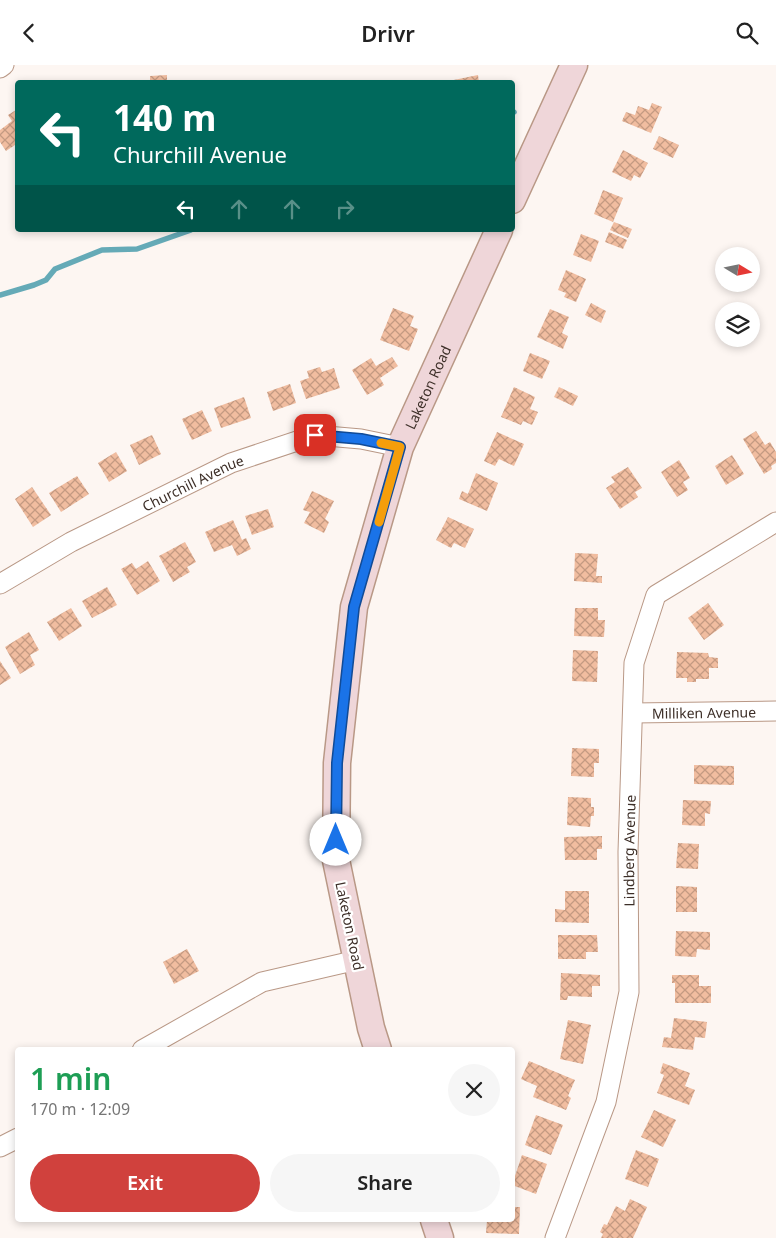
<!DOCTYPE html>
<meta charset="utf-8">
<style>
body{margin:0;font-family:"Noto Sans",sans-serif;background:#f6f6f6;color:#222;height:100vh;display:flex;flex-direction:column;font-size:19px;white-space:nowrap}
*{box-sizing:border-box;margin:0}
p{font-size:16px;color:#767676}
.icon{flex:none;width:28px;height:28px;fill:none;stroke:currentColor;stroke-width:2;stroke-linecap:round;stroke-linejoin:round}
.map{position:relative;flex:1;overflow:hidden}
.sheet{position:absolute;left:15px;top:982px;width:500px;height:175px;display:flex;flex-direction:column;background:#fff;border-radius:5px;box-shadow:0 2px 8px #0003}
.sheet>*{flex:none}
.banner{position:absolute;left:15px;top:15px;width:500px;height:152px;border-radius:5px;box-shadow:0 2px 8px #0003;background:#00695c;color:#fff;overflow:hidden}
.needle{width:32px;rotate:100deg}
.controls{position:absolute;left:715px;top:182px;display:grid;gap:10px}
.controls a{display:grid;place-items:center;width:45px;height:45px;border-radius:50%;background:#fff;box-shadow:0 2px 8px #0003;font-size:25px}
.pin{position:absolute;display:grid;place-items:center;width:42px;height:42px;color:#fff;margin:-21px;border-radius:10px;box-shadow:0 2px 8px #0006}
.me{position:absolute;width:55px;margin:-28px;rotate:0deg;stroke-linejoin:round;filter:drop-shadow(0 0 4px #0008)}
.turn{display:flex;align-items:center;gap:18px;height:105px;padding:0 15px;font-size:22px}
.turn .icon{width:65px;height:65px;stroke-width:2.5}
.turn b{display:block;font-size:35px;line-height:42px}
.lanes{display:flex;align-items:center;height:48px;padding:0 15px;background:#0003;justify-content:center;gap:25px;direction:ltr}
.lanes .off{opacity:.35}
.round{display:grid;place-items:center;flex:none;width:52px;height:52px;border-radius:26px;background:#f6f6f6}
.summary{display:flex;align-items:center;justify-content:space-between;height:85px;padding:0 15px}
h1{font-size:30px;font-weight:600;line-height:38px;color:#1e9e55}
.action{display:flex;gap:10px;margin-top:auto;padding:10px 15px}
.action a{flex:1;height:58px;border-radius:30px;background:#d0413d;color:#fff;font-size:20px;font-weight:600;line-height:58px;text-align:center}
.action a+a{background:#f6f6f6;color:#222}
header{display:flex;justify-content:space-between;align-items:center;height:65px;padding:0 15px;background:#fff;font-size:22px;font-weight:600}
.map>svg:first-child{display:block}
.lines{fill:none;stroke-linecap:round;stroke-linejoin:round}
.stream{stroke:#65aab7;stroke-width:5.5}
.building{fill:url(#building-cross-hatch)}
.street-casing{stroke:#b99886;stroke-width:21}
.secondary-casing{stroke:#b99886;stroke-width:29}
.street{stroke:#fff;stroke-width:19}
.secondary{stroke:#efd6d9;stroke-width:26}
.route-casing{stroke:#114b97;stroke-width:12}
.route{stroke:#1a73e8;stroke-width:9}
.slow{stroke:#f59e0b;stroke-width:9}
.labels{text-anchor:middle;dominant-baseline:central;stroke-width:4.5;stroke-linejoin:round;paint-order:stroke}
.street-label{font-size:14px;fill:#3d2f28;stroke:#fff}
</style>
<header><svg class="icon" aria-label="back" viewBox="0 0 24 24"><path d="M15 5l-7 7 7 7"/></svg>Drivr<svg class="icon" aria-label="search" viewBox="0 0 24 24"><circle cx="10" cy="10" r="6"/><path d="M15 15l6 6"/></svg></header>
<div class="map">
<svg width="776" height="1173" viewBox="0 0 776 1173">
<defs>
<pattern id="building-cross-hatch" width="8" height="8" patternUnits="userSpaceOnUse" patternTransform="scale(1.25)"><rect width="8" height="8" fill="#f1bda0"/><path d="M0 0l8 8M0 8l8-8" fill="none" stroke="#c49a82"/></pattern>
</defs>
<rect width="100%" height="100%" fill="#fdf6f2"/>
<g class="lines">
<!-- stream -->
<g class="stream">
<path d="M512,48L514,47"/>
<path d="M0,230L34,220L46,215L55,204L102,185L137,184L191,165"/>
</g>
</g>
<!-- building -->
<g class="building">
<path d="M167,10V18H150V11Z"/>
<path d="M478,10L479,18H444V17Z"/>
<path d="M652,38L662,42L651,68L622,56L626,47L635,50L638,41L649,45Z"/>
<path d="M16,45L18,78L6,86L0,77V65L12,56L8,50Z"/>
<path d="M659,71L679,80L673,93L653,84Z"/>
<path d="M623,85L648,98L640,113L634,110L631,116L612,107Z"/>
<path d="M603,125L623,133L613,157L594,149Z"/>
<path d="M614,157L632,164L628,173L610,165Z"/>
<path d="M609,167L627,175L623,184L605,177Z"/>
<path d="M581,169L599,176L591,197L573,190Z"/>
<path d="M566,205L586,214L576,237L564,232L566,228L558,225Z"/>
<path d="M591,238L606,246L601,258L585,250Z"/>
<path d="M393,243L414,251L410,261L418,264L409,286L380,275Z"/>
<path d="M550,244L569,252L562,268L568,271L563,284L537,272Z"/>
<path d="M530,288L550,296L542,314L523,306Z"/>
<path d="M392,292L398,301L380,313L384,320L367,330L352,305L371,293L376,301Z"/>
<path d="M320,302L322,307L334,303L340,323L306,334L300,316L309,313L307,306Z"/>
<path d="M290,319L296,338L273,346L267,327Z"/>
<path d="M514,322L535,332L530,344L538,347L532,360L523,356L521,360L501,352Z"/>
<path d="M559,322L578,331L573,341L554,332Z"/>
<path d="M244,332L251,353L221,363L214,343Z"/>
<path d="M202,345L212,366L192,375L182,354Z"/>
<path d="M756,366L765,380L770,377L776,387V398L771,401L772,404L764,409L743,374Z"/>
<path d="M497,367L524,379L514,401L499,394L495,401L484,396Z"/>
<path d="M152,370L161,389L139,400L130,380Z"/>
<path d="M116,387L127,406L109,417L98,398Z"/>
<path d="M732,390L744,409L726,420L715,401Z"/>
<path d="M679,395L690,413L683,417L688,425L677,432L661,407Z"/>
<path d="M628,402L642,423L635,427L638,432L620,444L606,423L615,417L611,412Z"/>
<path d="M476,408L498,418L487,446L459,434L462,426L468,429Z"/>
<path d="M77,411L89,429L61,447L49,428Z"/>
<path d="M32,422L51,450L33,462L15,434Z"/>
<path d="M312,426L334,436L325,454L329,457L324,468L304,458L310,447L303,445Z"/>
<path d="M268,444L274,462L252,470L245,451Z"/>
<path d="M448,452L474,464L465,483L454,478L451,483L436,475Z"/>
<path d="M233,455L242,475L246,473L251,484L237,491L232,480L214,487L205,467Z"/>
<path d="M185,477L196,497L187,502L190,507L173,517L159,491Z"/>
<path d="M575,488L598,489L596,511H602V518L574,516Z"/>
<path d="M148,496L160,516L137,530L121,504L132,498L136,504Z"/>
<path d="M107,522L117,540L92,553L82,536Z"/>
<path d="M708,538L724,560L704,575L688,553Z"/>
<path d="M71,543L82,561L59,576L47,557Z"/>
<path d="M575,543H598V555H605L604,572L574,571Z"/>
<path d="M29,567L39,585L30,590L35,600L20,609L5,582Z"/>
<path d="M573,585L598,586L597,617L572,616Z"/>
<path d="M677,587L708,588L709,592L718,593V603H709V614H696V617H687V613H676Z"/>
<path d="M0,596L11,613L0,620Z"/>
<path d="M572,683L599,684V698H594V712L571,711Z"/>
<path d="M694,700L734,701V720L694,719Z"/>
<path d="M568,732L591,733V742H594V751H591L590,762L567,760Z"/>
<path d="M683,735L711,736L710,749L705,748V761L682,760Z"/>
<path d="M602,771V784H597V795H565L564,772Z"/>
<path d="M678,778L699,779L698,804L676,803Z"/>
<path d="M676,821L697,822V847H676Z"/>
<path d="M565,826H589V858L555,857V844L565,845Z"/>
<path d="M676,866L710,867V885L697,884L696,892L675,891Z"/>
<path d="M558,870H597L598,887H586V894H558Z"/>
<path d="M187,884L199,906L174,919L163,897Z"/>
<path d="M561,908L600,910V921H592V932L568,931L567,935H560Z"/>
<path d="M672,910H699V921H711V938H675V918H672Z"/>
<path d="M674,953L707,957L705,973L695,972L693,985L662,982L664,972L671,973Z"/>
<path d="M568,955L591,960L583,999L560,994Z"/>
<path d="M529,996L575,1015L568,1031L571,1033L566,1045L533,1032L537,1021L521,1014Z"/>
<path d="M663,998L690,1008L685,1021L695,1025L689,1040L657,1028L664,1010L660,1008Z"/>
<path d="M654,1045L676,1055L663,1082L641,1072Z"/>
<path d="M536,1050L563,1060L551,1090L525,1080Z"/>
<path d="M636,1085L659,1094L648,1122L625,1114Z"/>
<path d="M522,1090L547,1099L536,1129L512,1120Z"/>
<path d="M630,1134L647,1142L633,1173H601L603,1169L600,1167L604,1159L607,1160L616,1141L625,1146Z"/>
<path d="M512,1142H520L519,1169L486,1168L487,1155H512Z"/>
</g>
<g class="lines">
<!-- street casing -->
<g class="street-casing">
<g id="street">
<path d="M0,3L4,0"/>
<path id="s1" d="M0,519L71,477L231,398L315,370L361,374L400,382"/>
<path id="s2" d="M633,648L776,646"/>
<path d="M142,985L262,917L357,895"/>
<path d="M0,1082L18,1073"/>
<path id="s3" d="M555,1173L606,1037L629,927L628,787L634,598L656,530L776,457"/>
</g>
</g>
<!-- secondary casing -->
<g class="secondary-casing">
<g id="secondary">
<path d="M512,135L574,0"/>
<path id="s4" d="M378,985L371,963L336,795L337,698L354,542L400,382L499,165"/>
<path d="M434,1155L440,1173"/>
</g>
</g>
<!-- street -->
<use href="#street" class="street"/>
<!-- secondary -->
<use href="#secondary" class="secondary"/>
</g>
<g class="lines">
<!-- route casing -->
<g class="route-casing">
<path id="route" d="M315,370L361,374L400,382L354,542L337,698L336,775"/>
</g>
<!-- route -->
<use href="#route" class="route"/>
<!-- slow -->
<path class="slow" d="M379,457L400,382L381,378"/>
</g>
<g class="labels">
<!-- street labels -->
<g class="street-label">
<text stroke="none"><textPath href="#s4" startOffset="681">Laketon Road</textPath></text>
<text stroke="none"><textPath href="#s1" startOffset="218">Churchill Avenue</textPath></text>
<text stroke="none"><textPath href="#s2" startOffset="71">Milliken Avenue</textPath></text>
<text stroke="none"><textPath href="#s3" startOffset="399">Lindberg Avenue</textPath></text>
<text transform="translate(350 861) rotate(78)">Laketon Road</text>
</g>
</g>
</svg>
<div class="controls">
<a><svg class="needle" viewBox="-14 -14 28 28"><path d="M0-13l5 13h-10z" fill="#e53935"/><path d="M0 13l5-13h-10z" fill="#767676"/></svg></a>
<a><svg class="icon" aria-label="layers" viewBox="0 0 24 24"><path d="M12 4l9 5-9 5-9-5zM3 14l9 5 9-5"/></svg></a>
</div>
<div class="pin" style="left:315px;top:370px;background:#d93025"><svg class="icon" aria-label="arrive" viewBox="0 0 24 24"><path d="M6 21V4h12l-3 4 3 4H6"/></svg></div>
<svg class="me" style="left:336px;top:775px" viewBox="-20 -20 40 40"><circle r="19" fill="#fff"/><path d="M0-13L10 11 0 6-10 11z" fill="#1a73e8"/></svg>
<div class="banner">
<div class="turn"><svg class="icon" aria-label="left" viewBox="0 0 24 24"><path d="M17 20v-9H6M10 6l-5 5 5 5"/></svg><div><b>140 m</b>Churchill Avenue</div></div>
<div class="lanes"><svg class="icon" aria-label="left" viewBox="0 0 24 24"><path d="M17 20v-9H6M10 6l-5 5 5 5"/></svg><svg class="icon off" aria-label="ahead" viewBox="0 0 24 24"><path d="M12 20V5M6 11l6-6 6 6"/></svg><svg class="icon off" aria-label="ahead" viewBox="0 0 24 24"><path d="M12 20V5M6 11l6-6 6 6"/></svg><svg class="icon off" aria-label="right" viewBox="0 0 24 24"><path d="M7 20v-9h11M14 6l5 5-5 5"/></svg></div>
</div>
<section class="sheet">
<div class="summary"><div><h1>1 min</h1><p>170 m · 12:09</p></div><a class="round"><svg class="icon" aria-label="close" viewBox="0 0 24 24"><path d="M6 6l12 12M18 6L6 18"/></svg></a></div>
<div class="action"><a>Exit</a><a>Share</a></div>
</section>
</div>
